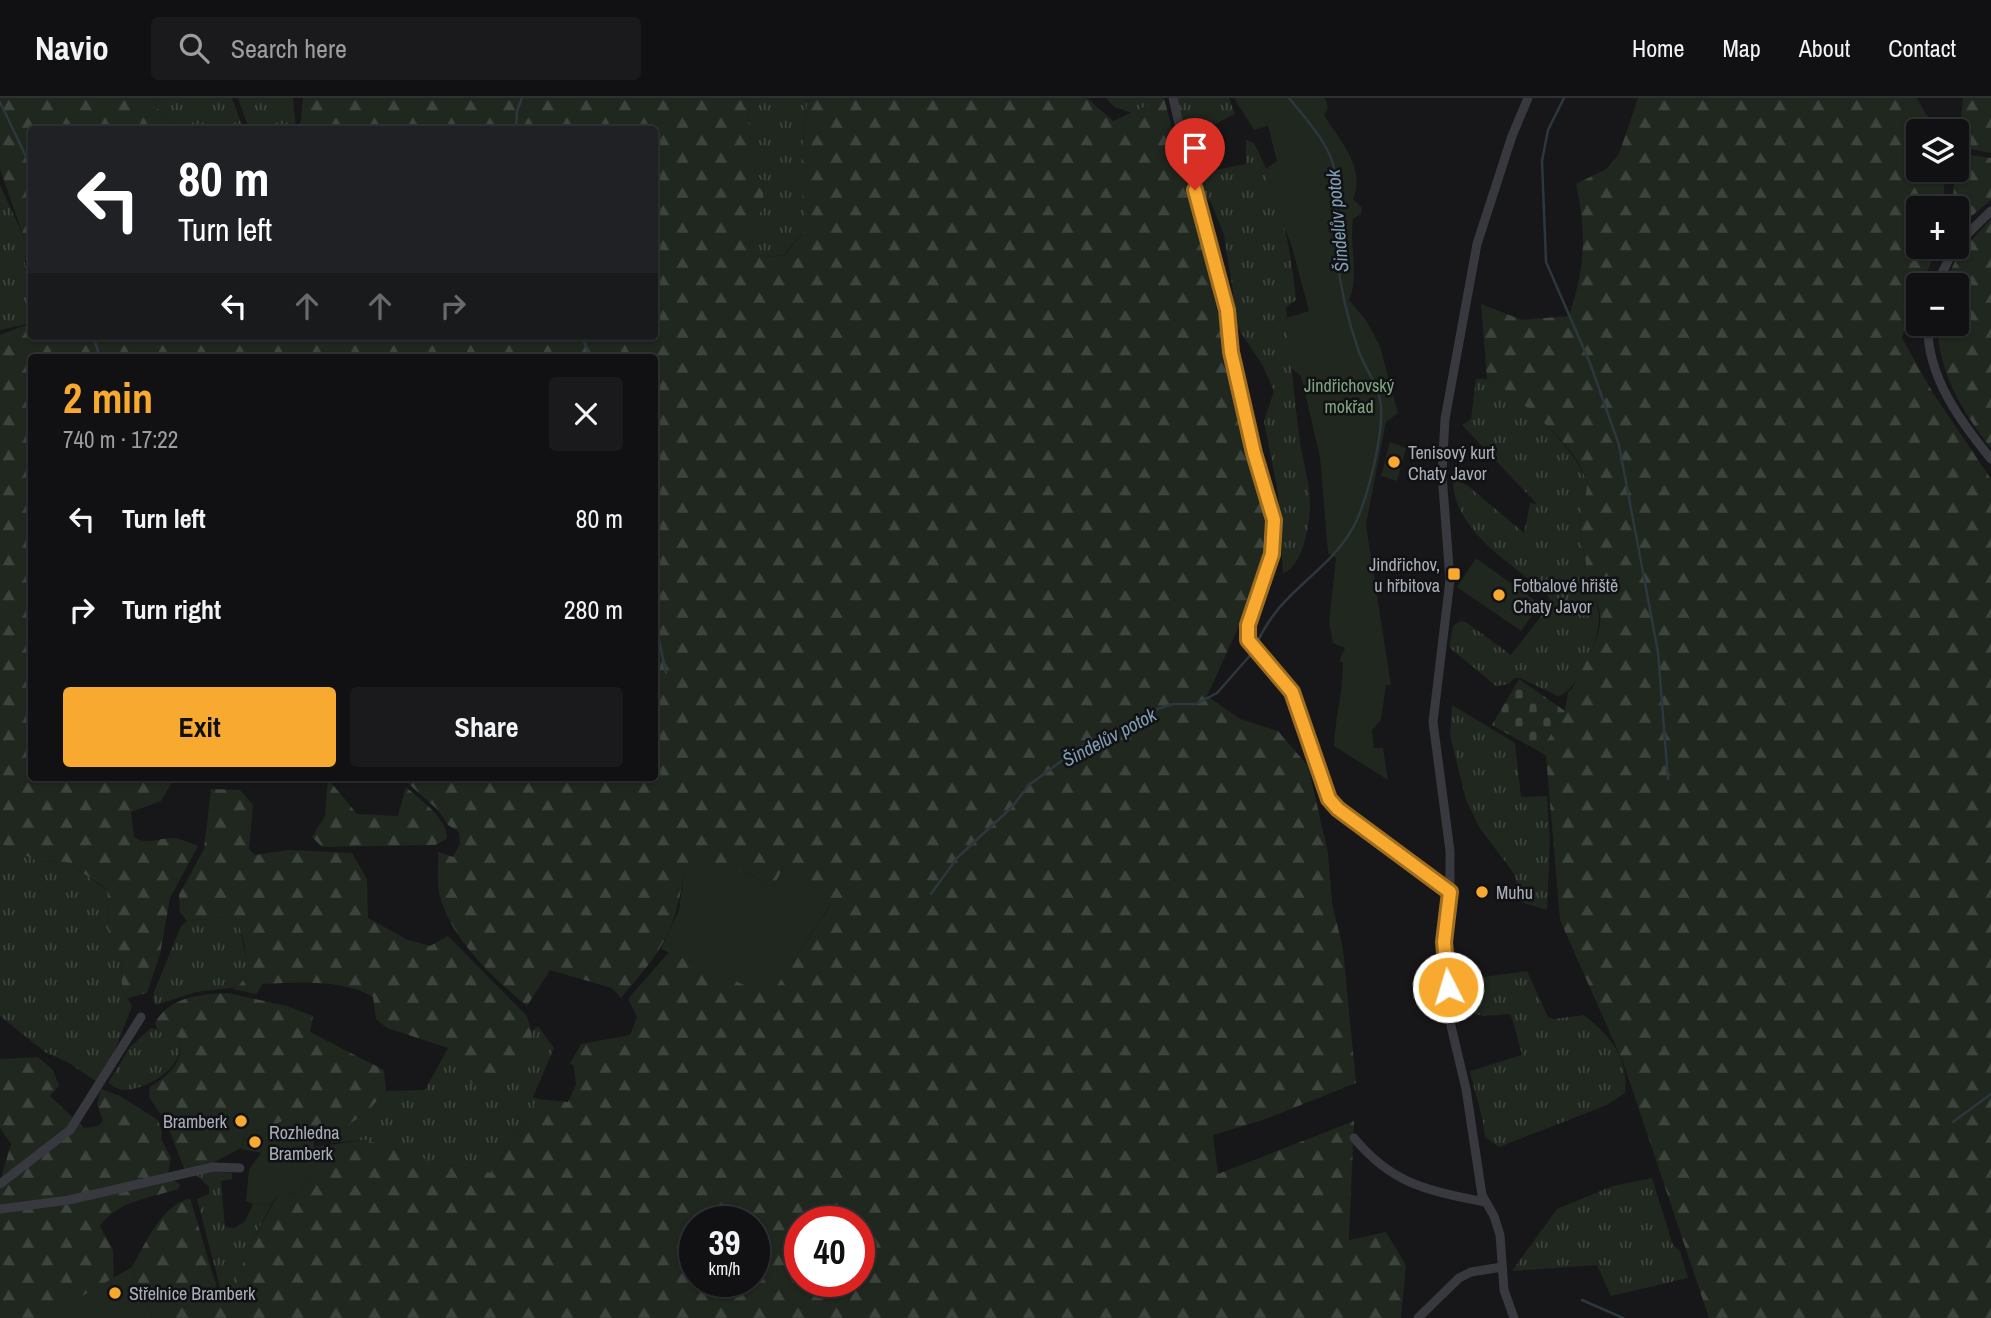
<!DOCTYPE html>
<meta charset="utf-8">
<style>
body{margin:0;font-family:"Archivo Narrow",sans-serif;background:#1a1a1c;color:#f1f3f6;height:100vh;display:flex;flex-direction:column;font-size:26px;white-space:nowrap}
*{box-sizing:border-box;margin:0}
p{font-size:23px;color:#9c9da0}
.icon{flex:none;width:38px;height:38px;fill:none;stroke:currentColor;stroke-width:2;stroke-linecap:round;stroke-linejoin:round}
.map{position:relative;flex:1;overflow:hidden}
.sheet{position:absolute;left:28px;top:256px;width:630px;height:427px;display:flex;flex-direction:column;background:#111113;border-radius:7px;box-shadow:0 2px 5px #0004,0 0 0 2px #303133}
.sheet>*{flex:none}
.hud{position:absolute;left:28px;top:28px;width:630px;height:214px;border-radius:7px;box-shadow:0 2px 5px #0004,0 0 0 2px #303133;background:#202124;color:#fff;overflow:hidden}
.buttons{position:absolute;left:1906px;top:21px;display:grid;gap:14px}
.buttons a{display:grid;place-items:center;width:63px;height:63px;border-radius:7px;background:#111113;box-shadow:0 2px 5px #0004,0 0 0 2px #303133;font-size:35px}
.speed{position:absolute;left:679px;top:1108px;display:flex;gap:14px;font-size:35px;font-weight:700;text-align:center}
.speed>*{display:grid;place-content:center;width:91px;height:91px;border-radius:50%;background:#111113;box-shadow:0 2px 5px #0004,0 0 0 2px #303133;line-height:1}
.speed small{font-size:18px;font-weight:400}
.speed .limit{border:10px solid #d22;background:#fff;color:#111}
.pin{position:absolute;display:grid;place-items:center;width:60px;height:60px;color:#fff;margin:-72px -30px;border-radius:50% 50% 50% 0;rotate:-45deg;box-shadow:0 0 7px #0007}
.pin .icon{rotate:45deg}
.me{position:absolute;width:77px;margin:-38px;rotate:355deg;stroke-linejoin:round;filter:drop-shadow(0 0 5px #0008)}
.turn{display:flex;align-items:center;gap:24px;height:147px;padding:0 35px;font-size:32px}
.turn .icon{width:91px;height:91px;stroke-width:2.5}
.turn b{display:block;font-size:49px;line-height:60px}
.lanes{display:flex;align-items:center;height:66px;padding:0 35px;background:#0003;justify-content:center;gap:35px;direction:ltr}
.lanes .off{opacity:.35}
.round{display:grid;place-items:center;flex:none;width:74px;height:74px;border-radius:7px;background:#1a1a1c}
.head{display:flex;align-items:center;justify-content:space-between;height:119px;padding:0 35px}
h1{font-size:42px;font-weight:700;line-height:52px;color:#f8aa30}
.button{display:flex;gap:14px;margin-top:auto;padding:14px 35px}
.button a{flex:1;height:80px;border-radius:7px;background:#f8aa30;color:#111;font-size:28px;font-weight:700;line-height:80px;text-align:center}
.button a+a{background:#1a1a1c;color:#f1f3f6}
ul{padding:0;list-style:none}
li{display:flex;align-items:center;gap:21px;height:91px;padding:0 35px}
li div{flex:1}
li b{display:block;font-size:26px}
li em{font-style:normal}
header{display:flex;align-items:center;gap:42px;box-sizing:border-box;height:98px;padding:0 35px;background:#111113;border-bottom:2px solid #303133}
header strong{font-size:33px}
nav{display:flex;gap:38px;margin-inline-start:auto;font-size:24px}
.search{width:490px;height:63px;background:#1a1a1c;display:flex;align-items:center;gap:18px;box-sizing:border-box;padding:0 24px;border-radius:7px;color:#9c9da0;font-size:26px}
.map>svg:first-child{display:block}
.grass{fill:url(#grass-tufts)}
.forest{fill:url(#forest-firs);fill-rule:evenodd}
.cemetery{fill:url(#cemetery-stones)}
.green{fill:#1f271f}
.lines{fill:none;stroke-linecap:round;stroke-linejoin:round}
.stream{stroke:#2c373e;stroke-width:2.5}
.minor{stroke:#38393e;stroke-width:9}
.route-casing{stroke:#a16e1f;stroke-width:18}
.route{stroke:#f8aa30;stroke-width:12}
.poi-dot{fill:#f8aa30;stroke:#121214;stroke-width:2.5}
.labels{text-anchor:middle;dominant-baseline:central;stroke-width:5;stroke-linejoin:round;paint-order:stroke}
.park-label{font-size:18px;fill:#7fa57f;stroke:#121214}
.poi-label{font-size:18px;fill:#a9afb9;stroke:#121214;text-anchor:start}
.water-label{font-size:19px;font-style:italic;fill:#7f9fb5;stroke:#121214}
</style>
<header>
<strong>Navio</strong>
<div class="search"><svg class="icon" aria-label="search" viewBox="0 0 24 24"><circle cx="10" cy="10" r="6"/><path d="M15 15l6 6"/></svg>Search here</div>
<nav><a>Home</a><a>Map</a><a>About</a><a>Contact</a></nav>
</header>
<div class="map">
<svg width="1991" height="1220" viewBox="0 0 1991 1220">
<defs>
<pattern id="grass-tufts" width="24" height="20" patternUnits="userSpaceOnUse" patternTransform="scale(1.75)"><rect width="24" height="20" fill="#1f271f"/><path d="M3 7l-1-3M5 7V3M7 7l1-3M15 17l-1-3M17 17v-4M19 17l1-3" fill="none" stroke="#3d443d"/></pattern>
<pattern id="forest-firs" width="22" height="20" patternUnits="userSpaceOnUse" patternTransform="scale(1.75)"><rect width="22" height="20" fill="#1f271f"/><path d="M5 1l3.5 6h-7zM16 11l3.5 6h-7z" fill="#3d443d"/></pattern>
<pattern id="cemetery-stones" width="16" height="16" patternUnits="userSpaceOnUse" patternTransform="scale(1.75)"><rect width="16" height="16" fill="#1f271f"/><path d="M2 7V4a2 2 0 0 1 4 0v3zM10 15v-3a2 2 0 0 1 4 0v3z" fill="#3d443d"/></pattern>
</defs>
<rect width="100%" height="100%" fill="#171719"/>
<!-- grass -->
<g class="grass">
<path d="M153,0H232L243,31H177L160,15Z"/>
<path d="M238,0H293L296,31H249Z"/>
<path d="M751,0H808L803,39L810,126L784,157L767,159L751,155L749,148L763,105L764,85L755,76L746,53L751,41L748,24Z"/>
<path d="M1106,0H1164L1162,6L1135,16L1114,9Z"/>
<path d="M1177,0H1229L1235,16L1215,26L1186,34Z"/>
<path d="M1246,42L1254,45C1279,92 1291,149 1296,202L1286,209C1290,255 1294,299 1300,344C1303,365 1311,388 1310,409C1310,426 1302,470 1283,475L1278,395L1264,323L1274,293L1263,268L1232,221L1233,193L1224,137L1211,104L1199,96L1192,68L1205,74L1246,66Z"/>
<path d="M0,87L27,146L25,167L32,182L31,225L0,232Z"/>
<path d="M1476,281C1483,281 1491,281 1497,285C1520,298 1581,357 1586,383C1589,397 1581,406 1580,419C1578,434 1585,451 1586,467L1579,477C1586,488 1595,498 1598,511C1604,533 1580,592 1558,598L1520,580H1514L1509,586L1496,588L1449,549L1453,528L1460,523L1466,524L1511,557L1552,504L1546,495C1510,464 1452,432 1453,380L1468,388L1524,435L1530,405L1537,406L1462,327L1471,321Z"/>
<path d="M1452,607L1515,645L1521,699L1547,698L1550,742L1547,812L1521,804L1515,777L1479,729L1466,702L1450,637Z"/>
<path d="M0,746L38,763L66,764L107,792L109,813L106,829L121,857L122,892L132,908L105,978L97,984L69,965L45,954L0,918Z"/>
<path d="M222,819L237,825L240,830L248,870L239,889L196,894L156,907L153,901L154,894L181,828L187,823Z"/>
<path d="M1527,873L1548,919L1554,921L1584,917C1610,938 1629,959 1625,995L1607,1007L1499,1049L1485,1039C1483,1015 1475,997 1470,973L1522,957L1512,920L1509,916C1492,918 1463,922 1460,899L1476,880Z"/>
<path d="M538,928L554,950L533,999L538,1001L492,1075L425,1061L366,1042L331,1045V1038L366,1015L386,993L425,992L448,950L459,975L532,943L533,932Z"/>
<path d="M151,930L171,934L180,940C187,968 148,992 123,992C118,992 113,988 108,985L130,949Z"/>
<path d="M213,1072L232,1075V1081L221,1083L225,1129L234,1130L245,1123L253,1106L272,1105L246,1156L233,1198L222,1197L197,1101L209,1096V1089L196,1077Z"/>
<path d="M1652,1080L1673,1147L1680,1153L1688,1180L1611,1198L1597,1167L1512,1173L1557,1111L1613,1088Z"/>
</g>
<!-- forest -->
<g class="forest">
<path d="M0,0H153L160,15L177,31L32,32L31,160L0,71Z"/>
<path d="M303,0H751L748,24L751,41L747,53L755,76L764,85L763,105L749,148L751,155L767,159L785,157L810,126C794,95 804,35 808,0H1087L1113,23L1164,0L1200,137L1272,455L1207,598L1240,621L1278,633L1308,668L1328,755L1332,805L1343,851L1356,985L1263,1022L1213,1037L1218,1076L1354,1023L1349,1142L1386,1134L1406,1167L1401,1220H152L132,1169C147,1143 160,1109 190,1100L219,1197L233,1198L246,1156L277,1098L299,1095L314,1079L313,1049L366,1042L425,1061L492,1075L538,1001L568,1004L576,986L574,968L570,965L581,946L630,937L637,919L628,901L669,854L770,897L831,807L784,769L774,788C764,786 762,782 754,778C734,768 705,772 684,774C675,837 661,853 621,900L612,890L550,872L527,908C494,881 451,841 440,798C436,785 439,767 438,754L453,759L460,746L459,734L448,727L438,712L401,679H654V259H32V679H175L161,703L131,714L134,739C146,748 161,739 175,740C182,741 191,746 198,748L170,800L160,856L147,895L127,900L122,892L121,857L106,829L109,813L107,791L66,764L38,763L0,746V237L31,225L32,238H654V32L300,31ZM695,1124H754V1183H695ZM800,1124H859V1183H800Z"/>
<path d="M1638,0H1917C1925,16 1930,26 1948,30V33H1918V72H1946L1942,110H1918V149H1938L1921,187H1918L1902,240L1933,295L1991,381V1220H1709L1623,964L1560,822L1546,658L1540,654L1565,613L1568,594L1573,590C1583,567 1612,527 1595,502C1591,496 1583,491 1578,487L1579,477L1586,467C1585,451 1578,433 1580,419C1581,405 1589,397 1586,382C1579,350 1522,305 1496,284L1487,281L1481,206L1522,222L1569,218C1585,170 1587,136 1576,86L1606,71L1619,56Z"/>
<path d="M1963,0H1991V55L1958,49Z"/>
<path d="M1957,55L1991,60V102L1957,130L1956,110H1952Z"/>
<path d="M1991,121V350C1961,312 1939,275 1937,226H1956V187H1945L1957,158Z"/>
<path d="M328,681L357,716L398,718L406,689C420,702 448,720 447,741L435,747L322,749L312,739L325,718Z"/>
<path d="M211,691L240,692L253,707L249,751L255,757L288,752L352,755L367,781L368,820L406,841L430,848L448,838L526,917C546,960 512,974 481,992L459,975L448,950L387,930L376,921L373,899C343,881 298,884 263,886L256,896L233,891C254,884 246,840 237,825L222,819L187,823L180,814L179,797L204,751Z"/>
<path d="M228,895L287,908L313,918L310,934L384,972L386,993L366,1015L331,1038L288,1021L264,1031L247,1032L241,1050L209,1067L185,1073L167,1026L149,999L150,989C167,979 186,962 180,940L157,931L155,925C169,899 200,896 228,895Z"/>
<path d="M38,959L53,972L59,988L50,998L84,1030L98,1028L103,1023L97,1006L101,991L120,998L158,1022L162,1034L161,1041L171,1060L168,1075L110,1091L0,1109V1083L11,1046L0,1030V961Z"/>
<path d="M172,1082L180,1086L178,1091C149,1101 120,1101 100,1128L113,1152L114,1196L59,1220H0V1115L86,1103Z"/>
</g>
<!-- cemetery -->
<path class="cemetery" d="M1519,581L1565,613L1540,654L1492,627Z"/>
<!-- green -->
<g class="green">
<path d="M1234,0H1325L1328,10L1324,17C1340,43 1366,69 1353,101L1362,110L1361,116L1353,121C1349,148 1360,178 1349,202L1366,222L1380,248L1398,315L1386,324L1366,427L1391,587H1386L1381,622L1372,632L1374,650H1383L1388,682L1334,648C1335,619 1343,594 1343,565L1339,563L1345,550L1333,545L1329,524L1336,460L1328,455L1320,359L1301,278L1291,270L1286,220L1309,213L1292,149L1264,72L1277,63L1268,28L1254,32Z"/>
<path d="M1390,344L1406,350L1397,383L1381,378Z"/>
<path d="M1476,460L1540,506L1521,533L1457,489Z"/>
<path d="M711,762C725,775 738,770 754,778C762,782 764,786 774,788L784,768L831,806L770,898L661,851L679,812L684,774Z"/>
<path d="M288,1021L314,1031V1079L299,1095L277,1098L272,1105L253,1106L246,1103L249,1071L261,1055L241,1051L247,1032L264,1031Z"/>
<path d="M132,1169L152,1220H44Z"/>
</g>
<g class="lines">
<!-- stream -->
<g class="stream">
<path d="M1564,0L1548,32L1542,63L1546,164L1590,265L1619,347L1658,554L1668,681"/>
<path d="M0,4L32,71"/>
<path d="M516,32L517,13L522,0"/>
<path d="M93,238L100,259"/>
<path d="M582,238L590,259"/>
<path d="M654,517L666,575"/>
<path d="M1256,547C1280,492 1324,478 1351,433C1366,409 1383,339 1381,310C1380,288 1364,270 1358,251C1345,213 1336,170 1335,130C1334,110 1339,86 1333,66C1326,42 1305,20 1289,0"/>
<path d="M931,796L957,760L1012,709L1029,687L1079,650L1154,612L1173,606H1196L1217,595L1254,553"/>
<path d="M1953,1024L1991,996"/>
<path d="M1582,1202L1623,1220"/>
</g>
<!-- minor -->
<g class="minor">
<path d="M1173,0L1205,136L1227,212L1231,254L1254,355L1274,422L1272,455L1248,527V542L1292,594L1329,701L1338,711L1450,794"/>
<path d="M1956,147L1991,113"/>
<path d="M1936,187L1955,149"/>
<path d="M1928,226C1926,277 1960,323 1991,361"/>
<path d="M1354,1040C1393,1087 1427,1092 1485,1104"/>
<path d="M0,1086L70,1032L141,919"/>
<path d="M0,1111L69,1102L213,1069L240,1070"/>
<path d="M1418,1220L1459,1180L1471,1174L1502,1169"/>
<path d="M1514,1220L1504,1192L1500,1137L1494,1118L1482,1097L1466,991L1451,928L1444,844L1450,794V753L1433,624L1450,482L1442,376L1445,321L1477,146L1512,38L1528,0"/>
</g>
</g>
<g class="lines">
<!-- route casing -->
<g class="route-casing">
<path id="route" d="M1195,92L1227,212L1231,254L1254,355L1274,422L1272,456L1248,527V542L1292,594L1329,701L1338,711L1450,794L1444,844L1448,889"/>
</g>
<!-- route -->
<use href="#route" class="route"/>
</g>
<!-- markers -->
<g class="poi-dot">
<circle cx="1394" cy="364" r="7"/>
<rect x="1447" y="469" width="14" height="14" rx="3.5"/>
<circle cx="1499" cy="497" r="7"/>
<circle cx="1482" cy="794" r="7"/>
<circle cx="241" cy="1023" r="7"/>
<circle cx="255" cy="1044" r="7"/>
<circle cx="115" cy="1195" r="7"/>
</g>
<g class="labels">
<!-- park labels -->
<g class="park-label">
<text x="1349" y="287">Jindřichovský<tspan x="1349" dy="21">mokřad</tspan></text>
</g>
<!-- poi labels -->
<g class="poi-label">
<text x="1408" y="354">Tenisový kurt<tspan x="1408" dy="21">Chaty Javor</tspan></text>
<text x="1440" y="466" text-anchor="end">Jindřichov,<tspan x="1440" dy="21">u hřbitova</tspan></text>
<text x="1513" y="487">Fotbalové hřiště<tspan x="1513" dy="21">Chaty Javor</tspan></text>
<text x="1496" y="794">Muhu</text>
<text x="227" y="1023" text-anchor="end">Bramberk</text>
<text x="269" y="1034">Rozhledna<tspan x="269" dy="21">Bramberk</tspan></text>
<text x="129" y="1195">Střelnice Bramberk</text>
</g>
<!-- water labels -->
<g class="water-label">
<text transform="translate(1337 123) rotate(-95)">Šindelův potok</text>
<text transform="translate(1109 639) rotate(-28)">Šindelův potok</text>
</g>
</g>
</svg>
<div class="buttons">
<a><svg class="icon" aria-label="layers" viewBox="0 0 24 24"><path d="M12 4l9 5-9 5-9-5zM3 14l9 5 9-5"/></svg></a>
<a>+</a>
<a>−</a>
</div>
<div class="speed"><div>39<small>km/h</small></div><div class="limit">40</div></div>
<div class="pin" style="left:1195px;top:92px;background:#d93025"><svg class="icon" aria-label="arrive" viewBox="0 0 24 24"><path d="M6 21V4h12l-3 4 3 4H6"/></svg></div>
<svg class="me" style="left:1448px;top:889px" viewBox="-20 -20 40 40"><circle r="17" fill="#f8aa30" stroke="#fff" stroke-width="3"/><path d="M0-11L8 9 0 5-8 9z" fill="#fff"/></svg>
<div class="hud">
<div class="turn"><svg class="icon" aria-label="left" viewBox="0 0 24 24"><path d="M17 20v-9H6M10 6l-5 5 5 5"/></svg><div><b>80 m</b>Turn left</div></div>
<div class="lanes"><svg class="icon" aria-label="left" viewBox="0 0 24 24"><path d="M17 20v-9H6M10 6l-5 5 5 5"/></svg><svg class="icon off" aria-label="ahead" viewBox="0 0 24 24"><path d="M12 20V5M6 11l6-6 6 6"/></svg><svg class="icon off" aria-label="ahead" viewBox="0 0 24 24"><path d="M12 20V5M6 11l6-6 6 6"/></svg><svg class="icon off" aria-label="right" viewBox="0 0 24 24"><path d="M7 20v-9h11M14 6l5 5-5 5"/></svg></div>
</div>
<section class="sheet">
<div class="head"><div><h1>2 min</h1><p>740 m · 17:22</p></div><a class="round"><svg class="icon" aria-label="close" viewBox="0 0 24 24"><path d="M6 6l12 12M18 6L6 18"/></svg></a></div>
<ul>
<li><svg class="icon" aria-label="left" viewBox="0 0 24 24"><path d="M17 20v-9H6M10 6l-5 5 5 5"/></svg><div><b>Turn left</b></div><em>80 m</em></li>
<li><svg class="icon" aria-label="right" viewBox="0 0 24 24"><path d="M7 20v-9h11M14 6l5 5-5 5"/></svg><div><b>Turn right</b></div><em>280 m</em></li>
</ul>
<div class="button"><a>Exit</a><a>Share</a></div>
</section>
</div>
